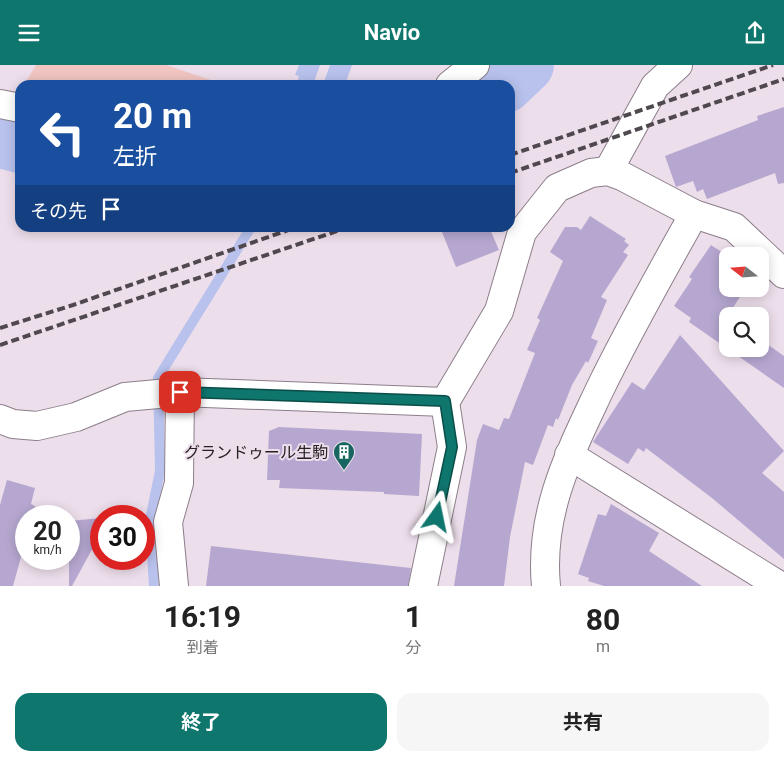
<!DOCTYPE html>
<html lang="ja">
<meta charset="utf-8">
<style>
body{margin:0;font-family:Roboto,"Noto Sans JP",sans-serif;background:#f6f6f6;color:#222;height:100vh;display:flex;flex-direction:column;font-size:19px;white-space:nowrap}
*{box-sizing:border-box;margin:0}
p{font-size:16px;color:#767676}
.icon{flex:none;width:28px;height:28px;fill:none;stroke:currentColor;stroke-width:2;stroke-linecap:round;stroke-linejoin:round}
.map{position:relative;height:521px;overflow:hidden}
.details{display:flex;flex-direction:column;background:#fff;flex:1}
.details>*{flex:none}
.banner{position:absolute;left:15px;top:15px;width:500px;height:152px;border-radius:15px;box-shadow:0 2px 12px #0003;background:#1a4fa0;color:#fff;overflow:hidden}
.needle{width:32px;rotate:287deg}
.controls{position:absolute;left:719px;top:182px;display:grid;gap:10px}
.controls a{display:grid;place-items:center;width:50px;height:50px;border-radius:10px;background:#fff;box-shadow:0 2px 12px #0003;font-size:25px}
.speed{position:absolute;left:15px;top:440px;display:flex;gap:10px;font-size:25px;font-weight:700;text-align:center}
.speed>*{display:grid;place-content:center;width:65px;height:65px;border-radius:50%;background:#fff;box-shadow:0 2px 12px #0003;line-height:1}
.speed small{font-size:12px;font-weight:400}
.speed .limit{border:8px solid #d22;background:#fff;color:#111}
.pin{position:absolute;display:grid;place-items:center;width:42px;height:42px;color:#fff;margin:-21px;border-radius:10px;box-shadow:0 2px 8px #0006}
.me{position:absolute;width:55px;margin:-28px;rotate:12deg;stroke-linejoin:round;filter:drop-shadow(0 0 4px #0008)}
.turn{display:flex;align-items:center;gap:18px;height:105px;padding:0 15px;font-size:22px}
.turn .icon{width:65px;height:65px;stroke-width:2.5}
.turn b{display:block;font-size:35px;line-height:42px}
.then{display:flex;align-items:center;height:48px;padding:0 15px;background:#0003;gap:10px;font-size:19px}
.eta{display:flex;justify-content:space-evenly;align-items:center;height:85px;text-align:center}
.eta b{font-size:30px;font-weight:700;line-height:35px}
.button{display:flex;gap:10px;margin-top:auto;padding:10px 15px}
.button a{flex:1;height:58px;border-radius:15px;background:#0f766e;color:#fff;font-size:20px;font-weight:700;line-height:58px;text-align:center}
.button a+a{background:#f6f6f6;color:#222}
header{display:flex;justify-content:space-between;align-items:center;height:65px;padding:0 15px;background:#0f766e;color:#fff;font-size:22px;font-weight:700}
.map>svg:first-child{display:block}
.green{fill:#f1c6c2}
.water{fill:#b8c2ed}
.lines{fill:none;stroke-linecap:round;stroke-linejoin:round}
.stream{stroke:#b8c2ed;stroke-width:10}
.river{stroke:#b8c2ed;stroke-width:56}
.building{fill:#b6a7d0}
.minor-casing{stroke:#8c7e8a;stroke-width:30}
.minor{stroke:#fff;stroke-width:28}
.rail{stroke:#4f484e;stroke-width:4;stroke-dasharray:8 4;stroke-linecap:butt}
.route-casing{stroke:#0a4d48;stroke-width:12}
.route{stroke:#0f766e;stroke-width:9}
.labels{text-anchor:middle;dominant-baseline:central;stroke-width:4;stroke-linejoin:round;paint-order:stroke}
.poi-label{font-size:16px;fill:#262125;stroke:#eddeeb;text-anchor:end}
</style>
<header><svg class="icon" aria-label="menu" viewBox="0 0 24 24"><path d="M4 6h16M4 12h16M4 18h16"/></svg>Navio<svg class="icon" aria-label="share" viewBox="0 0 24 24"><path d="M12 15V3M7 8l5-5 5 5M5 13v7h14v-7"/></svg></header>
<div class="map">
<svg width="784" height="521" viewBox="0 0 784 521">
<rect width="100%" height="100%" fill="#eddeeb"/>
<!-- green -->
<path class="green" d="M36,0H166L226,20H24Z"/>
<!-- water -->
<g class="water">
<path d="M299,0H320L313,20L297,19L299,11L295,10Z"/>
<path d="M330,0H352L345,20H323Z"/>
</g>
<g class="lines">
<!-- stream -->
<path class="stream" d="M154,521L150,455L160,406L158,313L251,162"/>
<!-- river -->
<g class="river">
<path d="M505,20L526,0"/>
<path d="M0,75L20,80"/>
</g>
</g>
<!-- building -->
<g class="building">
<path d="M784,42V118L778,119L775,108L707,134L703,124L697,127L693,116L676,122L665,91L758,55L757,51Z"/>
<path d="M590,151L626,174L624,176L629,180L623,187L628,190L601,232L607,235L591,273L598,276L588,298L586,296L572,320L558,355L556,353L553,362L548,360L533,400L525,397L510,472L504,521H454L477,375L483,359L499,365L504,353L509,354L535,288L527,285L540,255L537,253L563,196L550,187L565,162H577L581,165Z"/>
<path d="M440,162H489L499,185L456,202Z"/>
<path d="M711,180L728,191V224H745L727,252L728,284L689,257L691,253L674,241L692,214L689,212Z"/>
<path d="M680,270L784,386L762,408L784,427V494L712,433L646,383L644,387L638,383L628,399L593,377L632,317L644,325Z"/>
<path d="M760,274L784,291V323L728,284H760Z"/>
<path d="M279,362L422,369L419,431L384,429V427L279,423L280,415H267L269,366Z"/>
<path d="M7,415L35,423L31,439L35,441L33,451H26V474L13,521H0V440Z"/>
<path d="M611,439L659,468L649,486L702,521H604L588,516L589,513L578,509L598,449L606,451Z"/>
<path d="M101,453V468L72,521H69V456Z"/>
<path d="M211,481L411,503L408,521H206Z"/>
</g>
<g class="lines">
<!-- minor casing -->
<g class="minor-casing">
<g id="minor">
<path d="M450,20L475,0"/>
<path d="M0,39L20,43"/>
<path d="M608,106L655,21L678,0"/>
<path d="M0,354L13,359L37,361L76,352L125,332L180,327L445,337L499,246L522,167L557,123L591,108L608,106L622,111L694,149L734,162L784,209"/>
<path d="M569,390L780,521"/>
<path d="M174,521L168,457L179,418L180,327"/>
<path d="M423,521L452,382L445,337"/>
<path d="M546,521C539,448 569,390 599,326C628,266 661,208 694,149"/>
</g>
</g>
<!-- minor -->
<use href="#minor" class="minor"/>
<!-- rail -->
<g class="rail">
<path d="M510,90L773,0"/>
<path d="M510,108L784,14"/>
<path d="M0,263L73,240L297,162"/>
<path d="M0,280L349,162"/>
</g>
</g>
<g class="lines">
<!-- route casing -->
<g class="route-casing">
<path id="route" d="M180,327L445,336L452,382L437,452"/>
</g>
<!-- route -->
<use href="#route" class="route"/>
</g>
<!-- icons -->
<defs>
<g id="building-pin" transform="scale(1.125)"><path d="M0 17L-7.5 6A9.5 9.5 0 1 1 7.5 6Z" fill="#186562" stroke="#eddeeb"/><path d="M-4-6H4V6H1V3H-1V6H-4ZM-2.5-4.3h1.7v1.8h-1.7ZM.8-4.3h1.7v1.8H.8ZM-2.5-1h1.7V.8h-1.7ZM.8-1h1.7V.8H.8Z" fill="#fff"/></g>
</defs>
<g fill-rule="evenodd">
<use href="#building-pin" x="344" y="387"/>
</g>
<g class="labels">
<!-- poi labels -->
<g class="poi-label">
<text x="328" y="387">グランドゥール生駒</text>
</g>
</g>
</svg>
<div class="controls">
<a><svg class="needle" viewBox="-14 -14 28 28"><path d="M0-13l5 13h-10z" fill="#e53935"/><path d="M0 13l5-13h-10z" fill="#767676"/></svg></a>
<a><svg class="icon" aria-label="search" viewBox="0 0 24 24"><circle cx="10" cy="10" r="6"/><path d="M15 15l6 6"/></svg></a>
</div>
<div class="speed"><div>20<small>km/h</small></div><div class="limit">30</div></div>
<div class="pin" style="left:180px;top:327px;background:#d93025"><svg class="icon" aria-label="arrive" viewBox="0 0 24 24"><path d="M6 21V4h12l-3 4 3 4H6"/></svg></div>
<svg class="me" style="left:437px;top:452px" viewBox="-20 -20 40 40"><path d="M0-17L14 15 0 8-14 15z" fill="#0f766e" stroke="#fff" stroke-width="4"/></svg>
<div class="banner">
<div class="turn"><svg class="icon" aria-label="left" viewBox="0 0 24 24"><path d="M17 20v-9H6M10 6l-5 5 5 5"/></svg><div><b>20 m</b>左折</div></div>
<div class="then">その先<svg class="icon" aria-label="arrive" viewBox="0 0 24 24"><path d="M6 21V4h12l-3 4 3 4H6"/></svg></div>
</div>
</div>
<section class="details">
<div class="eta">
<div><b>16:19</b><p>到着</p></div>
<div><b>1</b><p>分</p></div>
<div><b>80</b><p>m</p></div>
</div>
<div class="button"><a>終了</a><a>共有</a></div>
</section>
